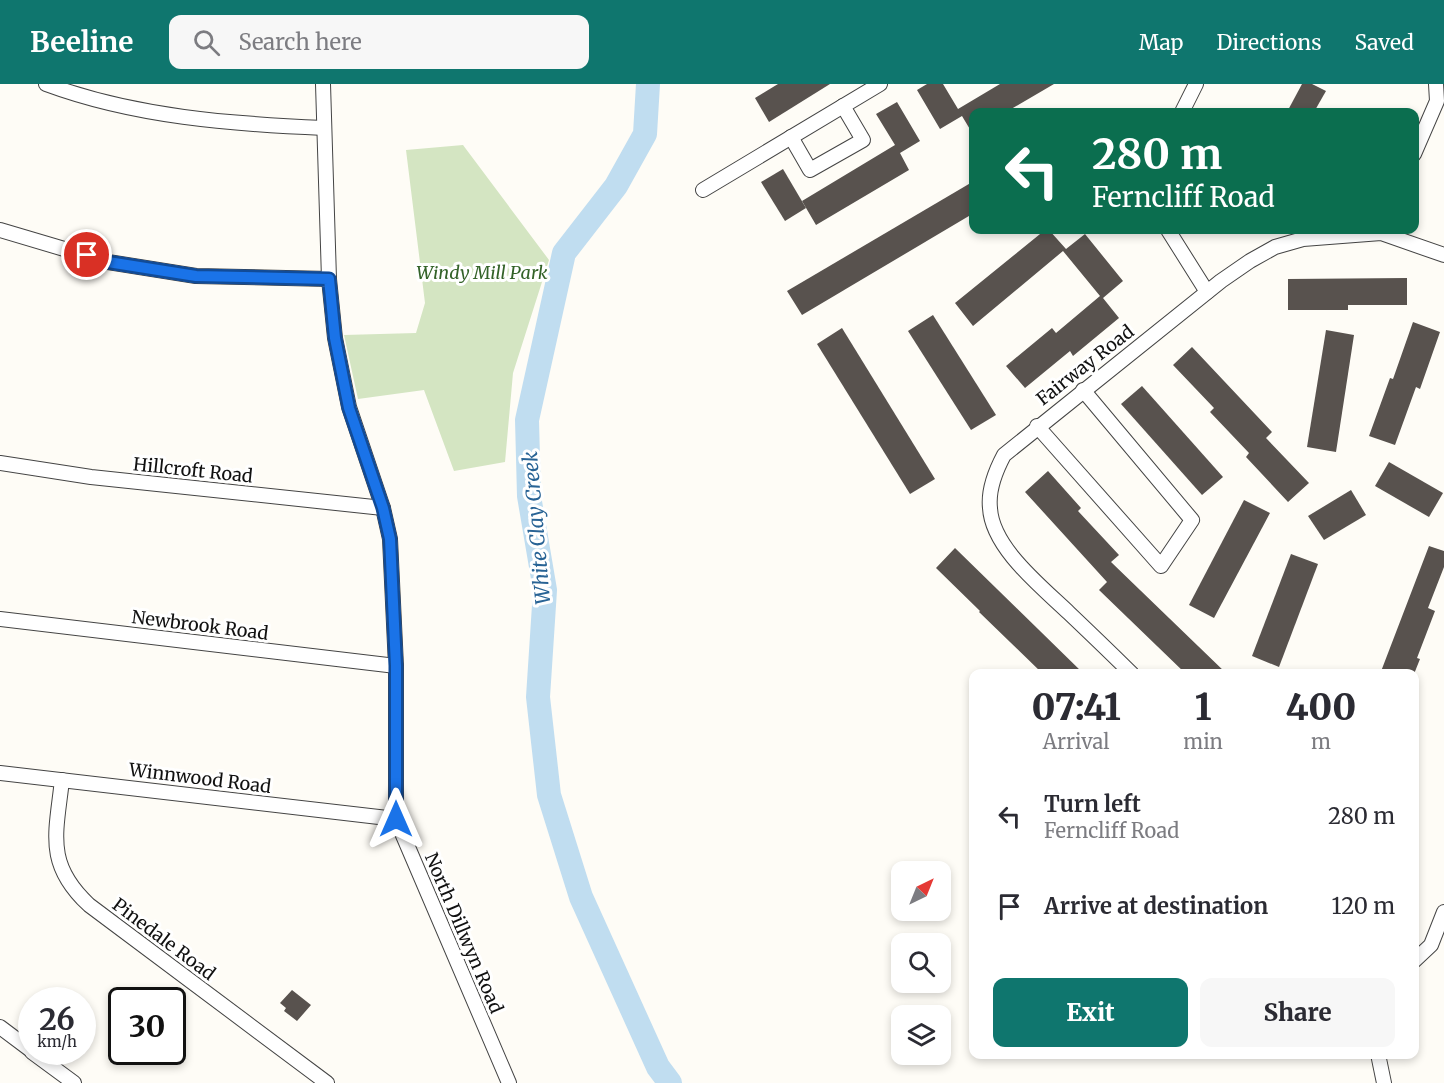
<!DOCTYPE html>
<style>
body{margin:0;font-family:Merriweather,serif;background:#f7f7f7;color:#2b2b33;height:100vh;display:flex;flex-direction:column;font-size:22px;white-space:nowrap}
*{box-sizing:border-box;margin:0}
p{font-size:20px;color:#7c7c81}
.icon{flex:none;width:33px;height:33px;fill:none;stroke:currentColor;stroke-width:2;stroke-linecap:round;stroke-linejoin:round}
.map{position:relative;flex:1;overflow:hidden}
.drawer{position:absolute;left:969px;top:585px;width:450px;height:390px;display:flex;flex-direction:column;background:#fff;border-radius:12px;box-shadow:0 3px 9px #0003}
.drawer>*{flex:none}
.top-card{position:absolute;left:969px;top:24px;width:450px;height:126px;border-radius:12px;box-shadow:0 3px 9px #0003;background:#0b6e4f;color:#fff;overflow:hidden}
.needle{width:39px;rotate:43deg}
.tools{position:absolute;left:891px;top:777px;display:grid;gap:12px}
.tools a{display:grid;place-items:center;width:60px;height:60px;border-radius:12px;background:#fff;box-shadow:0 3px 9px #0003;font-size:30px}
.speed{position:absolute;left:18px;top:903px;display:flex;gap:12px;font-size:30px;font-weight:700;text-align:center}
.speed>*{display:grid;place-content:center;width:78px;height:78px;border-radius:50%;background:#fff;box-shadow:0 3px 9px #0003;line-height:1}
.speed small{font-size:15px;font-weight:400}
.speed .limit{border:3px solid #111;border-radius:9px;background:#fff;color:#111}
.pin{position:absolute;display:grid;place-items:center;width:51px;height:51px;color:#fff;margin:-26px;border:3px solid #fff;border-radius:50%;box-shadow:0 2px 6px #0007}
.me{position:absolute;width:66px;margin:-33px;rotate:0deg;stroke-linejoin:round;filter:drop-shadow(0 0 4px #0008)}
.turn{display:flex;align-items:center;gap:21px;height:126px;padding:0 24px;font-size:27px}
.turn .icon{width:78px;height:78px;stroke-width:2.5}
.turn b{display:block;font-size:42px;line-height:51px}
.eta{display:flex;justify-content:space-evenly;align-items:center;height:102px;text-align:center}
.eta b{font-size:36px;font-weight:800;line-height:42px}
.action{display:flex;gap:12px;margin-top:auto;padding:12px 24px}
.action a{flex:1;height:69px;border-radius:12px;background:#0f766e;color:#fff;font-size:24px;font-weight:800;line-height:69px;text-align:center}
.action a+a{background:#f7f7f7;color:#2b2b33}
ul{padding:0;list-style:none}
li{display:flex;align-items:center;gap:18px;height:90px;padding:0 24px}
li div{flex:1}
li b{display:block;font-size:22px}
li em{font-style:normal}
header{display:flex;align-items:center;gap:36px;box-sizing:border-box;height:84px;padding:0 30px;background:#0f766e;color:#fff}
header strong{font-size:28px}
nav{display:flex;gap:33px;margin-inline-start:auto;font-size:21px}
.search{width:420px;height:54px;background:#f7f7f7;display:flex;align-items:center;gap:15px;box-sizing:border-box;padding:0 21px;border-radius:12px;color:#7c7c81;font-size:22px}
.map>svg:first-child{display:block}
.green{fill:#d4e5c2}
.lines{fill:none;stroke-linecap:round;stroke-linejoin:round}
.river{stroke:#c0ddf0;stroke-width:24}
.building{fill:#58524e}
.minor-casing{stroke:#444;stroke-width:16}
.minor{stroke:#fff;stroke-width:14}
.route-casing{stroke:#114b97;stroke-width:15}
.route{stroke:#1a73e8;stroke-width:10}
.labels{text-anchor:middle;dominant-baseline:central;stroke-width:6;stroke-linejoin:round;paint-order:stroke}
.park-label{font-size:18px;font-style:italic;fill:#336228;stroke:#fff}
.street-label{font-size:18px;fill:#111;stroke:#fff}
.water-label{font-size:20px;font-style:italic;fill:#286395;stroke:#fff}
</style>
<header>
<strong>Beeline</strong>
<div class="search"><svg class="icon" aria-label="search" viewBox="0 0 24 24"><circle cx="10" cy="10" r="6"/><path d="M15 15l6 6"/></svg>Search here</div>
<nav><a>Map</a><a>Directions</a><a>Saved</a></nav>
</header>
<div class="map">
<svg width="1444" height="999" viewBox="0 0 1444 999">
<rect width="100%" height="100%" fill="#fefcf6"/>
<!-- green -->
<path class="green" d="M463,61L549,176L513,289L505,378L454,387L424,306L358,315L344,251L416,249L425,219L406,66Z"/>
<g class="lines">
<!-- river -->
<path class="river" d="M648,0L645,50L616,102L564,169L527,336L529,412L545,506L538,613L549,711L581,813L658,983L670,999"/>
</g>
<!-- building -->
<g class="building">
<path d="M778,0H830L769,38L755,14Z"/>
<path d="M927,0H943L958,25L1000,0H1054L1006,28H974V52L962,32L940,45L917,6Z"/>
<path d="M1302,0H1312L1326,7L1314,28H1287Z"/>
<path d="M897,18L920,57L900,69L909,86L816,141L802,117L895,61L876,30Z"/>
<path d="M783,85L806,124L785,137L761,98Z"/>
<path d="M974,97V129L802,231L787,207Z"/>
<path d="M1045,146H1049L1066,165L1085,150L1123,197L1103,214L1119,234L1073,272L1070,267L1025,304L1006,282L1052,244L1056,249L1100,212L1063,167L973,242L955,219Z"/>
<path d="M1407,194V221H1348V226H1288V195Z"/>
<path d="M933,231L996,331L971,346L908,247Z"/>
<path d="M1413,238L1440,248L1420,305L1416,303L1395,361L1369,352L1390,294L1393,295Z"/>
<path d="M842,244L935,395L910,410L817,260Z"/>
<path d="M1326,246L1354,251L1336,368L1307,363Z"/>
<path d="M1192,263L1272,348L1266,354L1309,399L1288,418L1246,373L1249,369L1210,328L1214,324L1173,281Z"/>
<path d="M1142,302L1223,393L1202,411L1121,320Z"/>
<path d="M1389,378L1443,409L1429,433L1375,402Z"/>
<path d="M1048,387L1081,424L1078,427L1119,471L1111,478L1227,590H1186L1099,506L1107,498L1025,408Z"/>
<path d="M1351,406L1366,431L1324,456L1308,432Z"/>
<path d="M1244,416L1270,429L1214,534L1189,521Z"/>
<path d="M1429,462L1444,467V483L1428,524L1435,527L1417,574L1420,575L1414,590H1380Z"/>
<path d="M955,464L1084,590H1043L979,528L980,527L936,484Z"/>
<path d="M1291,470L1318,480L1279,583L1252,572Z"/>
<path d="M292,906L311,921L297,937L284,927L286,924L280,919Z"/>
</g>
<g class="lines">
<!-- minor casing -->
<g class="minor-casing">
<g id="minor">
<path d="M46,0C135,33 231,40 324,44"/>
<path d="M323,0L329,195L335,254L349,323L383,424L390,455L396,582V735L509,999"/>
<path d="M1182,28L1196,0"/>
<path d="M791,53L810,86L863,56L843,22"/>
<path d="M1414,70L1437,17L1436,0"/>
<path d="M703,106L880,0"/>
<path d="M0,146L108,178L196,192L329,195"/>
<path d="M1168,146L1207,208"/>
<path d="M1037,342L1161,482L1192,436L1083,306"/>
<path d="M0,379L91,393L383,424"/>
<path d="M0,535L396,582"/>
<path d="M1132,590C1111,569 1090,549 1069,529C1042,503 992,464 990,424C988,406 996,386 1004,371L1221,197L1250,177L1275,163L1303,155L1381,149L1444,171"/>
<path d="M0,689L396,735"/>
<path d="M62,696C56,750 45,780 89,821L327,999"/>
<path d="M1414,877L1431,861L1444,828"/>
<path d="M0,943L32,967"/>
<path d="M32,968L74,999"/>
<path d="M1378,970L1384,999"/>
</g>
</g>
<!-- minor -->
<use href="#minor" class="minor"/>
</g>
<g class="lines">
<!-- route casing -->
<g class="route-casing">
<path id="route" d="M87,171L108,178L196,192L329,195L335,254L349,324L383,424L390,455L396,582V735"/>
</g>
<!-- route -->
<use href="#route" class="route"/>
</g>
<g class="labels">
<!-- park labels -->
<g class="park-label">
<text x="482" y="188">Windy Mill Park</text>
</g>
<!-- street labels -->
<g class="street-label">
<text transform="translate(1085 281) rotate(-38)">Fairway Road</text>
<text transform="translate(193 386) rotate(6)">Hillcroft Road</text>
<text transform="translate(200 541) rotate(7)">Newbrook Road</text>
<text transform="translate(200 694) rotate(7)">Winnwood Road</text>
<text transform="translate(464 849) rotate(67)">North Dillwyn Road</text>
<text transform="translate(164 855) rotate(37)">Pinedale Road</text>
</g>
<!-- water labels -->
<g class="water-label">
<text transform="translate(536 444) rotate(-95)">White Clay Creek</text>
</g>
</g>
</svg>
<div class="tools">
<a><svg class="needle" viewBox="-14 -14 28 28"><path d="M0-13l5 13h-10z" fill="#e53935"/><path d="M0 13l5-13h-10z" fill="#7c7c81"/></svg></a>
<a><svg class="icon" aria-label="search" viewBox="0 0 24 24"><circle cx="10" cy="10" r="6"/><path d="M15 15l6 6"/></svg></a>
<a><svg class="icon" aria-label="layers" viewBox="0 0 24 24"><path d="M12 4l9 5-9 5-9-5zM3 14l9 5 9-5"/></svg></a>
</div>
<div class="speed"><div>26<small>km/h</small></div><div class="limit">30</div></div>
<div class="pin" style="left:87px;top:171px;background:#d93025"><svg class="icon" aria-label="arrive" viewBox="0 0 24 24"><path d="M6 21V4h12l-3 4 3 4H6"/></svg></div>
<svg class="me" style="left:396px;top:735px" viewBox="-20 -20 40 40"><path d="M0-17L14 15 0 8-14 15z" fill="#1a73e8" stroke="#fff" stroke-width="4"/></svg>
<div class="top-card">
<div class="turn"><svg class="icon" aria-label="left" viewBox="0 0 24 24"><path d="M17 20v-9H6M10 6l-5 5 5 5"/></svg><div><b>280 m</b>Ferncliff Road</div></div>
</div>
<section class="drawer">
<div class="eta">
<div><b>07:41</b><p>Arrival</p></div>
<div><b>1</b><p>min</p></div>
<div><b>400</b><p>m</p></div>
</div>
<ul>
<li><svg class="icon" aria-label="left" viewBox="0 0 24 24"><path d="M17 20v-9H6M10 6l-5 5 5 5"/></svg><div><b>Turn left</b><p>Ferncliff Road</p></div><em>280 m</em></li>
<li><svg class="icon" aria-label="arrive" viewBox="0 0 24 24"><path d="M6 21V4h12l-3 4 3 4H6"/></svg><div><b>Arrive at destination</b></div><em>120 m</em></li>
</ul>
<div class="action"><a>Exit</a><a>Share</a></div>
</section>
</div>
